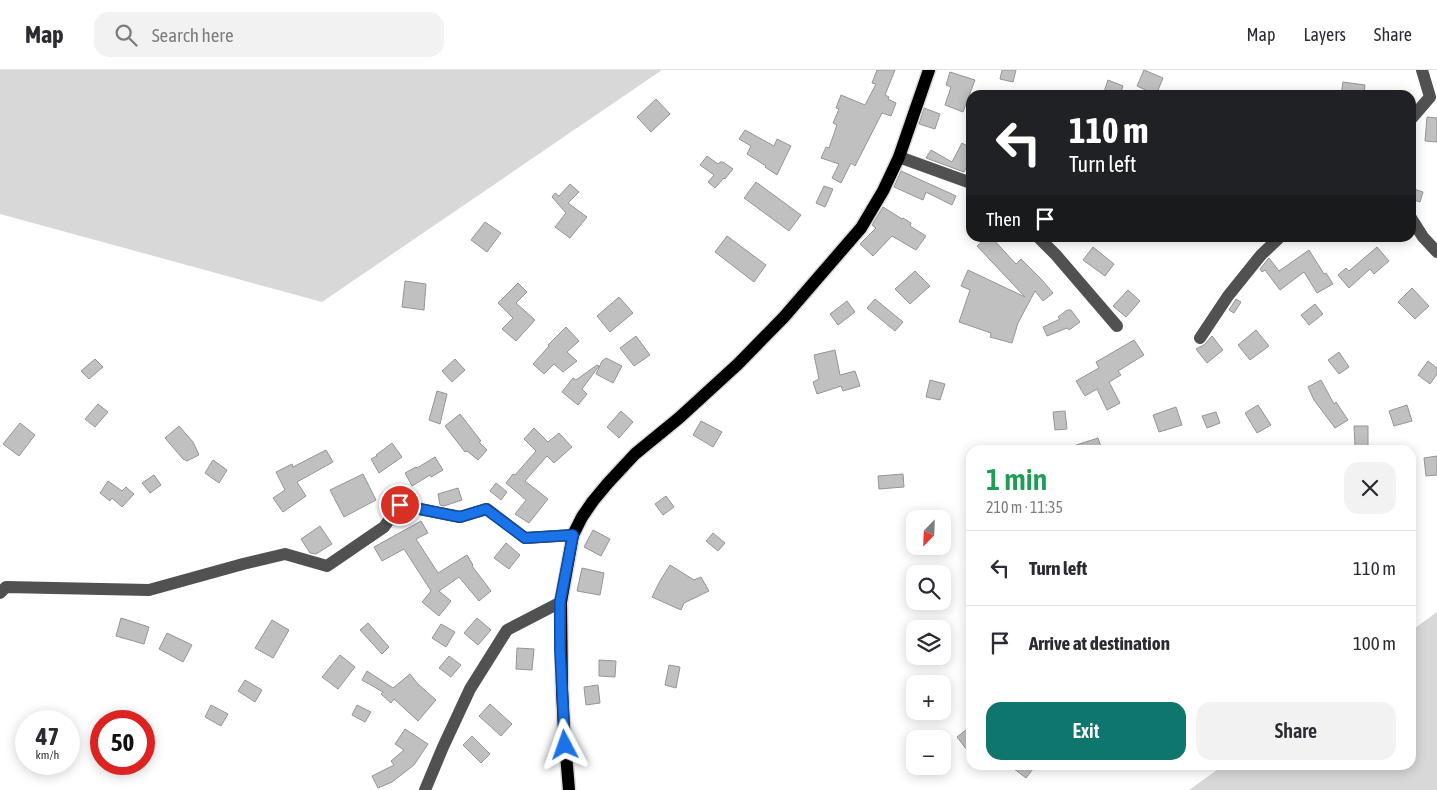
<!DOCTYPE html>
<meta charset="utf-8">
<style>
body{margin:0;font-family:"Asap Condensed",sans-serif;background:#f2f2f3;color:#2b2b33;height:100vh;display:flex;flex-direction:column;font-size:19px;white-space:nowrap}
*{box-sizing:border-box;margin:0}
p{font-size:16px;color:#7c7c81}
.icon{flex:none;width:28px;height:28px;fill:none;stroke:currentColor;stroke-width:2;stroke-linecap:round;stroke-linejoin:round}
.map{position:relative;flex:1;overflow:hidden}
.drawer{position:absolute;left:966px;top:375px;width:450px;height:325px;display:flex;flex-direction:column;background:#fff;border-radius:15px;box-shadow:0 2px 12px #0003}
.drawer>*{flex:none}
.hud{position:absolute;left:966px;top:20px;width:450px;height:152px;border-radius:15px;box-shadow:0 2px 12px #0003;background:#202124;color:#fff;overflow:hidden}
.needle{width:32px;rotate:203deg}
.buttons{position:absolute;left:906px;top:440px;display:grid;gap:10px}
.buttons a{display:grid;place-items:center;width:45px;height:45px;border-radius:10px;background:#fff;box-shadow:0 2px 12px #0003;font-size:25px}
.speed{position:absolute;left:15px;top:640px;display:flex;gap:10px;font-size:25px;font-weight:700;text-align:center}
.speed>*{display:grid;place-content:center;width:65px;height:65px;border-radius:50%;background:#fff;box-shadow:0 2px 12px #0003;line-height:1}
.speed small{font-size:12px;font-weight:400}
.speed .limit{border:8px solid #d22;background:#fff;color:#111}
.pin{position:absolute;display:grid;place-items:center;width:42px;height:42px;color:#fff;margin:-21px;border:2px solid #fff;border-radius:50%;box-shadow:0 1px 5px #0007}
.me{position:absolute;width:55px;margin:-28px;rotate:356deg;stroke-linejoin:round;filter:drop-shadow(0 0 4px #0008)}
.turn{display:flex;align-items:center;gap:18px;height:105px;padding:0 20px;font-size:22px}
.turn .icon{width:65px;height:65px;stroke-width:2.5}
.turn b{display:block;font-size:35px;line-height:42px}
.then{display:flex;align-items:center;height:48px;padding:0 20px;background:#0003;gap:10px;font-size:19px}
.round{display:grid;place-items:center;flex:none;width:52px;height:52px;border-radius:15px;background:#f2f2f3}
.overview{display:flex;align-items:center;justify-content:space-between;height:85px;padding:0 20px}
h1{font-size:30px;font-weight:600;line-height:38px;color:#1e9e55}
.cta{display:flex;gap:10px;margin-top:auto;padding:10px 20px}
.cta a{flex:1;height:58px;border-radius:15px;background:#0f766e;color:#fff;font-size:20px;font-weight:600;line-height:58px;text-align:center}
.cta a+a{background:#f2f2f3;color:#2b2b33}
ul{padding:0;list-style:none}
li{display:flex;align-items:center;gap:15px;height:75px;padding:0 20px;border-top:1px solid #e1e1e2}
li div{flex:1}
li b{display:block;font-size:19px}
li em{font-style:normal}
header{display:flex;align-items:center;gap:30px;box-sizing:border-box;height:70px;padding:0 25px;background:#fff;border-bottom:1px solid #e1e1e2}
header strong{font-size:24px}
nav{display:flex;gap:28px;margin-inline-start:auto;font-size:18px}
.search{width:350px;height:45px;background:#f2f2f3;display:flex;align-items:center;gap:12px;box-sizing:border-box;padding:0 18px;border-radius:15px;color:#7c7c81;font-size:19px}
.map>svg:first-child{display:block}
.green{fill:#d8d8d8}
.building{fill:#c0c0c0;stroke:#959595}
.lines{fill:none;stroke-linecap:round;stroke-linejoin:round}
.major-casing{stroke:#dbdbdb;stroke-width:15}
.minor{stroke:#515151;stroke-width:12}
.major{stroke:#000;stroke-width:12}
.route-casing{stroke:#114b97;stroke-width:12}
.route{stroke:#1a73e8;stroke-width:9}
</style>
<header>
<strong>Map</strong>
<div class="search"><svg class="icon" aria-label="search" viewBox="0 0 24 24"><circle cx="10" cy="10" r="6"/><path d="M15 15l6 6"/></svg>Search here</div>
<nav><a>Map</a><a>Layers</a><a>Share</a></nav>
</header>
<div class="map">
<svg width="1437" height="720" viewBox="0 0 1437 720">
<rect width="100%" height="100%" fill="#fff"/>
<!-- green -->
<g class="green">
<path d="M0,0H662L322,232L0,144Z"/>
<path d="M1437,542V720H1189L1224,695H1411V561Z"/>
</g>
<!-- building -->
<g class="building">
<path d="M877,0H895L885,25L889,27L888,29L896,33L891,46L882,43L855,96L851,93L841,113L832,108L839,94L821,88L826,77L829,78L837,55L833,53L839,39L836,38L841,25L865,35L876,14L872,13Z"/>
<path d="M1002,0H1016L1013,12L1000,9Z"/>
<path d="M1144,0L1163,8L1156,25L1137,16Z"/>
<path d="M950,2L975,10L963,42L945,35L951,17L946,15Z"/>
<path d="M1108,10L1123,16L1120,25H1103Z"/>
<path d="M1343,12L1365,15L1364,25H1341Z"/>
<path d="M656,29L670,44L651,62L637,47Z"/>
<path d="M924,38L940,44L935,59L919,54Z"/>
<path d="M1427,47L1437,48V72L1425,71Z"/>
<path d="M745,60L774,76L777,69L791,76L777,105L765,97L766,96L747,84L751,76L739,69Z"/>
<path d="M962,73L971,78V88L964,102L926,88L931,80L952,92Z"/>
<path d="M707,86L718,94L720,92H723L733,99L725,109L724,108L715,118L708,112L714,105L700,95Z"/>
<path d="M901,101L956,126L952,135L926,122L923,130L894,117Z"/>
<path d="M756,112L801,145L789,161L744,128Z"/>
<path d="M570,114L579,122L568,133L587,147L570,168L555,157L566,143L552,127L555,123L559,126Z"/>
<path d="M824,116L833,119L825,137L816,133Z"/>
<path d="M1411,118L1423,122L1420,132L1411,129Z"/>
<path d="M883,137L902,149L903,148L911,153L910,156L926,166L916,180L892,166L873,186L860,174L876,158L872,155Z"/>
<path d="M485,152L501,163L487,182L471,170Z"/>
<path d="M727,166L766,195L754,212L715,182Z"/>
<path d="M986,168H992L1016,194L1021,189L1042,210L1053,223L1043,231L1035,221L1018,253L1012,273L990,267L991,263L959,252L970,220L961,216L968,200L1025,227L977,176Z"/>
<path d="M1093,177L1114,194L1105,206L1083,190Z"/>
<path d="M1377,177L1389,191L1374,204L1370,199L1349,218L1338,205L1346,198L1349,201Z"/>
<path d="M1309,180L1324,204L1326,203L1333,214L1317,223L1304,202L1280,220L1265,200L1262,202L1260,199L1269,188L1279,201Z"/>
<path d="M915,201L930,216L910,234L895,219Z"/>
<path d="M405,211L426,214L424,240L402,237Z"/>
<path d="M518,213L527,222L516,233L535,250L516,271L502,259L513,248L498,233Z"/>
<path d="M1412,218L1429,236L1415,249L1398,232Z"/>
<path d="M1128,220L1140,231L1126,247L1113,236Z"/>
<path d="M619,227L633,243L610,262L597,246Z"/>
<path d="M875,229L903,252L895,261L867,238Z"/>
<path d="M1236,229L1241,232L1234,243L1229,240Z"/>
<path d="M847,231L855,242L838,255L830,244Z"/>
<path d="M1315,234L1323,244L1309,255L1301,245Z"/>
<path d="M1067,240H1071L1080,252L1069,260L1067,258L1047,266L1043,257L1060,249L1058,247Z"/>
<path d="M566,257L579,271L567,282L577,291L563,302L554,294L544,304L533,294L549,276L548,275Z"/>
<path d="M1256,260L1269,276L1250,290L1238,275Z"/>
<path d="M636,266L650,285L634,296L620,278Z"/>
<path d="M1212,266L1223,280L1207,293L1196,279L1204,275Z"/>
<path d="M1134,270L1144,285L1118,301L1121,305L1109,312L1120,333L1107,340L1097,319L1085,326L1076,311L1099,298L1096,292Z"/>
<path d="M835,280L840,305L855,301L860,316L843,321L841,316L817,324L813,312L819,309L814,285Z"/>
<path d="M1339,282L1349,297L1339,304L1328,290Z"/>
<path d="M606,288L622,296L613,313L596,304L602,291Z"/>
<path d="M95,289L103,297L89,309L81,301Z"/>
<path d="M455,289L465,300L452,312L442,301Z"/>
<path d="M1428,291L1437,298V304L1430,314L1418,305Z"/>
<path d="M597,295L599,296L582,319L587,324L578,335L562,322L573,308L576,310Z"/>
<path d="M930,310L945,314L940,330L926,327Z"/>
<path d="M1321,310L1334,334L1336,332L1348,350L1335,358L1314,330L1308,317Z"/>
<path d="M437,321L447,324L440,354L429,350Z"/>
<path d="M98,334L108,342L95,357L85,349Z"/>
<path d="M1258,335L1271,355L1257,363L1245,343Z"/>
<path d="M1407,335L1412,351L1394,356L1389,341Z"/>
<path d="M1176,337L1182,355L1159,362L1153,345Z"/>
<path d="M621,341L633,352L619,368L607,357Z"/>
<path d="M1065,341L1067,359L1055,360L1053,342Z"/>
<path d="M1216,342L1220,353L1207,358L1202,346Z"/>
<path d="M460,344L481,371L479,372L487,380L478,390L467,381L465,382L445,356Z"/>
<path d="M701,351L722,362L713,377L693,365Z"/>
<path d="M20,353L35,365L19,386L3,374Z"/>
<path d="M179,356L193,372L199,385L187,391L183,389L165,368Z"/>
<path d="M1354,356H1368V376H1355Z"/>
<path d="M534,358L548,372L559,363L572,377L554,393L547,386L525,411L548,429L529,453L515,444L526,430L506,413L513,404L515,405L536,381L524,369Z"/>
<path d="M1098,368L1102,380H1068L1067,378Z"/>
<path d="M392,373L402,387L379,403L371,389L377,386L376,385Z"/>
<path d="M326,380L333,392L297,412L306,426L283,442L273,428L285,420L276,402L292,394L293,397Z"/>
<path d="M1437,386V405L1426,406L1424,388Z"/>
<path d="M435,387L443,400L431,407L430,405L412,416L405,403L416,397L417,398Z"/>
<path d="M213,390L227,400L219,413L205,403Z"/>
<path d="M363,404L376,430L344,447L330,420Z"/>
<path d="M903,404L904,417L879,419L878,406Z"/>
<path d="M154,405L161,415L150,423L142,413Z"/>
<path d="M108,411L122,421L126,417L134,424L122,437L112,428L110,431L100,423Z"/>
<path d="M496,413L507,422L501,430L490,421Z"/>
<path d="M458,418L462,430L444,436L440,435L438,424Z"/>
<path d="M666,426L674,437L663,445L655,434Z"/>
<path d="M421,451L428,463L416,469L438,503L467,485L473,495L472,496L491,521L479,531L459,507L439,521L451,531L439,546L422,532L431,521L404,479L382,491L374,477Z"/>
<path d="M320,456L332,474L316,484L310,483L301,469Z"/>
<path d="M593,460L610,469L601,486L584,477Z"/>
<path d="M713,463L725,473L718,481L706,471Z"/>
<path d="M506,473L520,485L509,499L494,488Z"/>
<path d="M670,495L694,510L701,507L709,521L684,533L681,540L652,527L660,511Z"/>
<path d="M582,498L604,503L600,525L577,521Z"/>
<path d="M121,548L149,557L144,574L116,566Z"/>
<path d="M477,548L491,560L478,575L464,563Z"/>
<path d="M272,550L289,560L273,588L255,578Z"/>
<path d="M368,553L389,577L382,584L360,560Z"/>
<path d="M441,554L455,562L446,577L432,568Z"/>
<path d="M167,563L192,575L183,592L159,579Z"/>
<path d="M517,578L534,579L532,600L516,599Z"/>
<path d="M340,585L355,597L338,619L322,607Z"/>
<path d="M449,586L461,595L451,607L439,598Z"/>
<path d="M599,590L616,591L615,607L599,606Z"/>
<path d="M669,595L680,597L676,618L665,615Z"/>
<path d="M367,601L393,618L410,604L418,614L436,630L418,651L394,629L391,633L381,624L383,622L362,610Z"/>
<path d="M245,610L262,620L255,632L238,621Z"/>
<path d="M598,615L600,633L586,635L584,617Z"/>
<path d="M490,634L512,654L501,666L479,646Z"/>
<path d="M211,635L228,644L221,656L205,647Z"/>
<path d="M357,635L371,642L365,652L352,645Z"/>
<path d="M971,656V685L957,667Z"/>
<path d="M405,659L428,674L414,695L392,712L378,718L372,706L394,695L391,691L404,680L395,674Z"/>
<path d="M472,666L490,684L481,693L463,675Z"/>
<path d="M1009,695H1036L1026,708Z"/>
</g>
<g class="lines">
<!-- major casing -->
<g class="major-casing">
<path id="major" d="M569,720L564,660L562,620L561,532L573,465L582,447L593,431L608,413L635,384L679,348L738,294L784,247L861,158L883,121L899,87L929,0"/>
</g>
<!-- minor -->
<g class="minor">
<path d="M1411,49L1430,27L1422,0"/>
<path d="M899,87L971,113"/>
<path d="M1411,148L1423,167L1437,182"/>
<path d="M1039,168L1056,185L1117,256"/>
<path d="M1200,268L1228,226L1261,185L1279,168"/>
<path d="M0,523L6,517L149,520L243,494L285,484L327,496L384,457L400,435L460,447L487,439L525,468L573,465"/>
<path d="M425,720L443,677L470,619L507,560L561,532"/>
</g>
<!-- major -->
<use href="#major" class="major"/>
</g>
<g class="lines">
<!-- route casing -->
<g class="route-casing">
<path id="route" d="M400,435L460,447L486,439L525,468L573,465L560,532V579L565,675"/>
</g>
<!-- route -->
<use href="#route" class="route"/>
</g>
</svg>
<div class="buttons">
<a><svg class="needle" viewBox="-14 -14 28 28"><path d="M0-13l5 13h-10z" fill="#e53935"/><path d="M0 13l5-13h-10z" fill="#7c7c81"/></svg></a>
<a><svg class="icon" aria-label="search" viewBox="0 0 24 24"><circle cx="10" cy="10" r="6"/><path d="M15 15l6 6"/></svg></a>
<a><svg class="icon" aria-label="layers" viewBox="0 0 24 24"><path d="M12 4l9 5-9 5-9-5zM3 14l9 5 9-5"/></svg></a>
<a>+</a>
<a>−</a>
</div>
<div class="speed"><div>47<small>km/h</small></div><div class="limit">50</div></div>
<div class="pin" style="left:400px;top:435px;background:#d93025"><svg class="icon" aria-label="arrive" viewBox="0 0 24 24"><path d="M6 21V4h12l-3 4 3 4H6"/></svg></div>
<svg class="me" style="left:565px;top:675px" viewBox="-20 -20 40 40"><path d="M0-17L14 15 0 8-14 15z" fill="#1a73e8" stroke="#fff" stroke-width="4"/></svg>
<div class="hud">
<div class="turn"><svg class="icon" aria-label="left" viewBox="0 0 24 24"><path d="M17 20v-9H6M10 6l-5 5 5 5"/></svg><div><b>110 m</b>Turn left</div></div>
<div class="then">Then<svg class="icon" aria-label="arrive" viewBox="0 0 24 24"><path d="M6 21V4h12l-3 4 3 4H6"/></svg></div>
</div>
<section class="drawer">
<div class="overview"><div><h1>1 min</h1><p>210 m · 11:35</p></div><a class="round"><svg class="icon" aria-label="close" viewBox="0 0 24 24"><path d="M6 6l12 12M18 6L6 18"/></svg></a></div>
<ul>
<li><svg class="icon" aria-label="left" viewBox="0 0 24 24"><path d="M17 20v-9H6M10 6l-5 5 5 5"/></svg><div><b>Turn left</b></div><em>110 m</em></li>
<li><svg class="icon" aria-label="arrive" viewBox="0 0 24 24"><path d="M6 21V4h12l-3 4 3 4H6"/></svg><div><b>Arrive at destination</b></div><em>100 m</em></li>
</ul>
<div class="cta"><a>Exit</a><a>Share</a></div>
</section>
</div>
